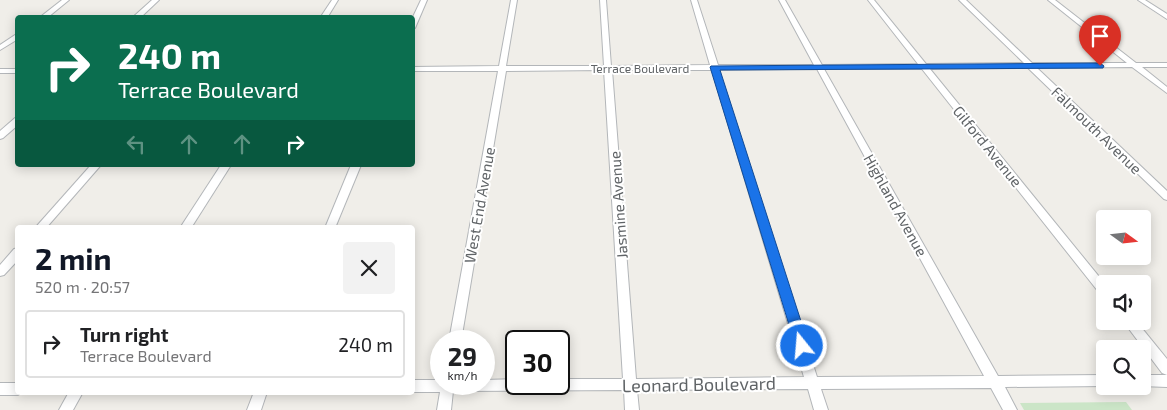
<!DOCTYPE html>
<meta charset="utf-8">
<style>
body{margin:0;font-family:"Exo 2",sans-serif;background:#f2f2f2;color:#202124;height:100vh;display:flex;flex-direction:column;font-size:19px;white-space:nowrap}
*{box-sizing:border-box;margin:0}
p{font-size:16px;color:#757577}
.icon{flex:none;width:28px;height:28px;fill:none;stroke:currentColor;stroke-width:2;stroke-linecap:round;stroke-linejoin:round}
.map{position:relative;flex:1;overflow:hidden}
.side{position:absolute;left:15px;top:225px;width:400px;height:170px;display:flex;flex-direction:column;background:#fff;border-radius:5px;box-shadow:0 2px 12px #0003}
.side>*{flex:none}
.hud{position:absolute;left:15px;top:15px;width:400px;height:152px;border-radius:5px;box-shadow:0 2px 12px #0003;background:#0b6e4f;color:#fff;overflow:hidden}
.needle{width:32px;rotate:105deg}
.tools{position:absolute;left:1096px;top:210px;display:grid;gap:10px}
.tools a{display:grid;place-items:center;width:55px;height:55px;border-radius:5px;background:#fff;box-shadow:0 2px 12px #0003;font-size:25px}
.speed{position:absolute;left:430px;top:330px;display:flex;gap:10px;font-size:25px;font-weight:700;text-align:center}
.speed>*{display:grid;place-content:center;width:65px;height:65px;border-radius:50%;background:#fff;box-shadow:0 2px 12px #0003;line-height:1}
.speed small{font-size:12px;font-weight:400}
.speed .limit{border:2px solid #111;border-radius:8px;background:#fff;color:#111}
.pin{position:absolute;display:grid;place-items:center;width:42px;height:42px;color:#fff;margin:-51px -21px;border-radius:50% 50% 50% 0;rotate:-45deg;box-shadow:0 0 5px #0007}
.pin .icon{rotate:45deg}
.me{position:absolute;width:55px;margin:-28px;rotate:343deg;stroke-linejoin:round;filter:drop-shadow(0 0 4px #0008)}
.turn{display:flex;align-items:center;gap:18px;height:105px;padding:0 20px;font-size:22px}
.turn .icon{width:65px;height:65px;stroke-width:2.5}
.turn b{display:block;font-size:35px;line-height:42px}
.lanes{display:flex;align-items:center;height:48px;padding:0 20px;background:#0003;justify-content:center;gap:25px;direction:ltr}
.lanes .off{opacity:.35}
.round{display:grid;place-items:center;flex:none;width:52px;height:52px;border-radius:5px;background:#f2f2f2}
.headline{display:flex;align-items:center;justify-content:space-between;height:85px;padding:0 20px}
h1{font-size:30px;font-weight:700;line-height:38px;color:#111827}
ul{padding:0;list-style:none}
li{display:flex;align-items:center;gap:15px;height:68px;margin:0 10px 8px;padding:0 10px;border:2px solid #e0e0e0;border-radius:5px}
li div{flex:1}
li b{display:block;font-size:19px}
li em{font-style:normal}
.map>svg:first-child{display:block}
.green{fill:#cbe5c7}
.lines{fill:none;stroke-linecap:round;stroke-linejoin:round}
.street-casing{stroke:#b3b6b9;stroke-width:2}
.street{fill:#fff;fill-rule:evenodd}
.route{fill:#1a73e8;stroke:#114b97}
.labels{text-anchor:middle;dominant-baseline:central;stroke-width:4;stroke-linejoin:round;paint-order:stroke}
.far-street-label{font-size:12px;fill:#606467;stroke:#fff}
.street-label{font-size:15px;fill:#606467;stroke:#fff}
.near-street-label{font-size:18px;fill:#606467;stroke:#fff}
</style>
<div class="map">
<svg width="1167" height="410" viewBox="0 0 1167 410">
<rect width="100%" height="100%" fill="#f0eee9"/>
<!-- green -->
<path class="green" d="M1126,402L1132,410H1024L1020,403Z"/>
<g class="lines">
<!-- street casing -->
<g class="street-casing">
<g id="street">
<path d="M62,0H69L47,18H39Z"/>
<path d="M152,0H159L140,18H132Z"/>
<path d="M332,0H338L327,18H320Z"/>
<path d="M421,0H427L415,28L412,30V19Z"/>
<path d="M511,0H517L506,66H604L600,0H606L611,66L710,65L691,0H697L718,65H814L779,0H785L822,65L918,64L868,0H874L926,64L1024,63L959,0H966L1032,63H1127L1048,0H1055L1136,63H1167V67H1142L1167,87V93L1132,67L1037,68L1167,191V200L1164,199L1028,68L930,69L1105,284V296L1101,295L922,69H824L998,376L1105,375V386H1106L1005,387L1017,410H1003L991,388L821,389L828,410H814L808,389L637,390L639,410H625L624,390L453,391L451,410H437L440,392H412V380H441V384H484V380L516,379V384H559V379H623L604,70L506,71L461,341H449L498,71H412V67L499,66ZM817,69L984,376L817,377L719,70ZM612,70H712L804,377L636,379Z"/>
<path d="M1138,0H1145L1167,14V19Z"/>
<path d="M18,33V39L0,50V45Z"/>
<rect x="0" y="69" width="18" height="4"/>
<path d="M15,118H18V125L3,138L0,139V131Z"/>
<path d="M91,165H101L46,228H35Z"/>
<path d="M221,165H231L191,228H180Z"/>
<path d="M351,165H361L335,228H325Z"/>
<path d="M18,248V260L4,275L0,276V265L14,249Z"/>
<path d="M1123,321H1136L1167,359V375L1162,373Z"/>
<path d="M1142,375H1167V387L1141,386H1142Z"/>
<path d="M0,383H18V392H23L18,395H0Z"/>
<path d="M69,392H83L73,410H59Z"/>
<path d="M254,392H267L261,410H247Z"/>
</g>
</g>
<!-- street -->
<use href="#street" class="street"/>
</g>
<!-- route -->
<path class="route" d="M1100,63L1104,66L1103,68L720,70L809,346L807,351L802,352L797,351L710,67L711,66Z"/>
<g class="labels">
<!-- far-street labels -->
<g class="far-street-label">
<text x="640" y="68">Terrace Boulevard</text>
</g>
<!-- street labels -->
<g class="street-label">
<text transform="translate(1097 130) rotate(44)">Falmouth Avenue</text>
<text transform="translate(988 146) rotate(51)">Gilford Avenue</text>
<text transform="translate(479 205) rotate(-80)">West End Avenue</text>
<text transform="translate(618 205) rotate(-94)">Jasmine Avenue</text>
<text transform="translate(896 205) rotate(61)">Highland Avenue</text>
</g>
<!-- near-street labels -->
<g class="near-street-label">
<text transform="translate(699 384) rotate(-1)">Leonard Boulevard</text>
</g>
</g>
</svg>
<div class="tools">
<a><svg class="needle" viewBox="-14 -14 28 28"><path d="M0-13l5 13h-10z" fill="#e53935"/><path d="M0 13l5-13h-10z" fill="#757577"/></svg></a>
<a><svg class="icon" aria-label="sound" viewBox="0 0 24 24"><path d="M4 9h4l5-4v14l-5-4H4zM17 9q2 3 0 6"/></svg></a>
<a><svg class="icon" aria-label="search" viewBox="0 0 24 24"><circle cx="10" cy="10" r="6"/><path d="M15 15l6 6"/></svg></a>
</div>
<div class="speed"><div>29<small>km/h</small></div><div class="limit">30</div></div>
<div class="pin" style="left:1100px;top:66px;background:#d93025"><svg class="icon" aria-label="arrive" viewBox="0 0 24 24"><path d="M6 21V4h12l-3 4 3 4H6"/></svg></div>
<svg class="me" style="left:802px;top:346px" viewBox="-20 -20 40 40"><circle r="17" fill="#1a73e8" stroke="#fff" stroke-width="3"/><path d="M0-11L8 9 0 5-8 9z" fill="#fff"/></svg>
<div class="hud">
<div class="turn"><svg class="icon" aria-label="right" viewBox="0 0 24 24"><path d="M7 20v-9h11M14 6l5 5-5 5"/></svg><div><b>240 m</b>Terrace Boulevard</div></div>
<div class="lanes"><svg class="icon off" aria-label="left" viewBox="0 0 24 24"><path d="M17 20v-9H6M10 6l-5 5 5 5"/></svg><svg class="icon off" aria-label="ahead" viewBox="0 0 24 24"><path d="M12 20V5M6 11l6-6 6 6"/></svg><svg class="icon off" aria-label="ahead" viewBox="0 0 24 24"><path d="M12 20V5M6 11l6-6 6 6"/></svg><svg class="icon" aria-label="right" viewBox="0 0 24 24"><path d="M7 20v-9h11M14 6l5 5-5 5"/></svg></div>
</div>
<section class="side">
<div class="headline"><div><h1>2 min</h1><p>520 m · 20:57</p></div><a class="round"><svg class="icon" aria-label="close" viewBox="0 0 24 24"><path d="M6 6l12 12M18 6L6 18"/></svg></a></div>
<ul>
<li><svg class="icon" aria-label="right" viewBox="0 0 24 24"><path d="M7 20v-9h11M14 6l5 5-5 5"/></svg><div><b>Turn right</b><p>Terrace Boulevard</p></div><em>240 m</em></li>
</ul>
</section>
</div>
